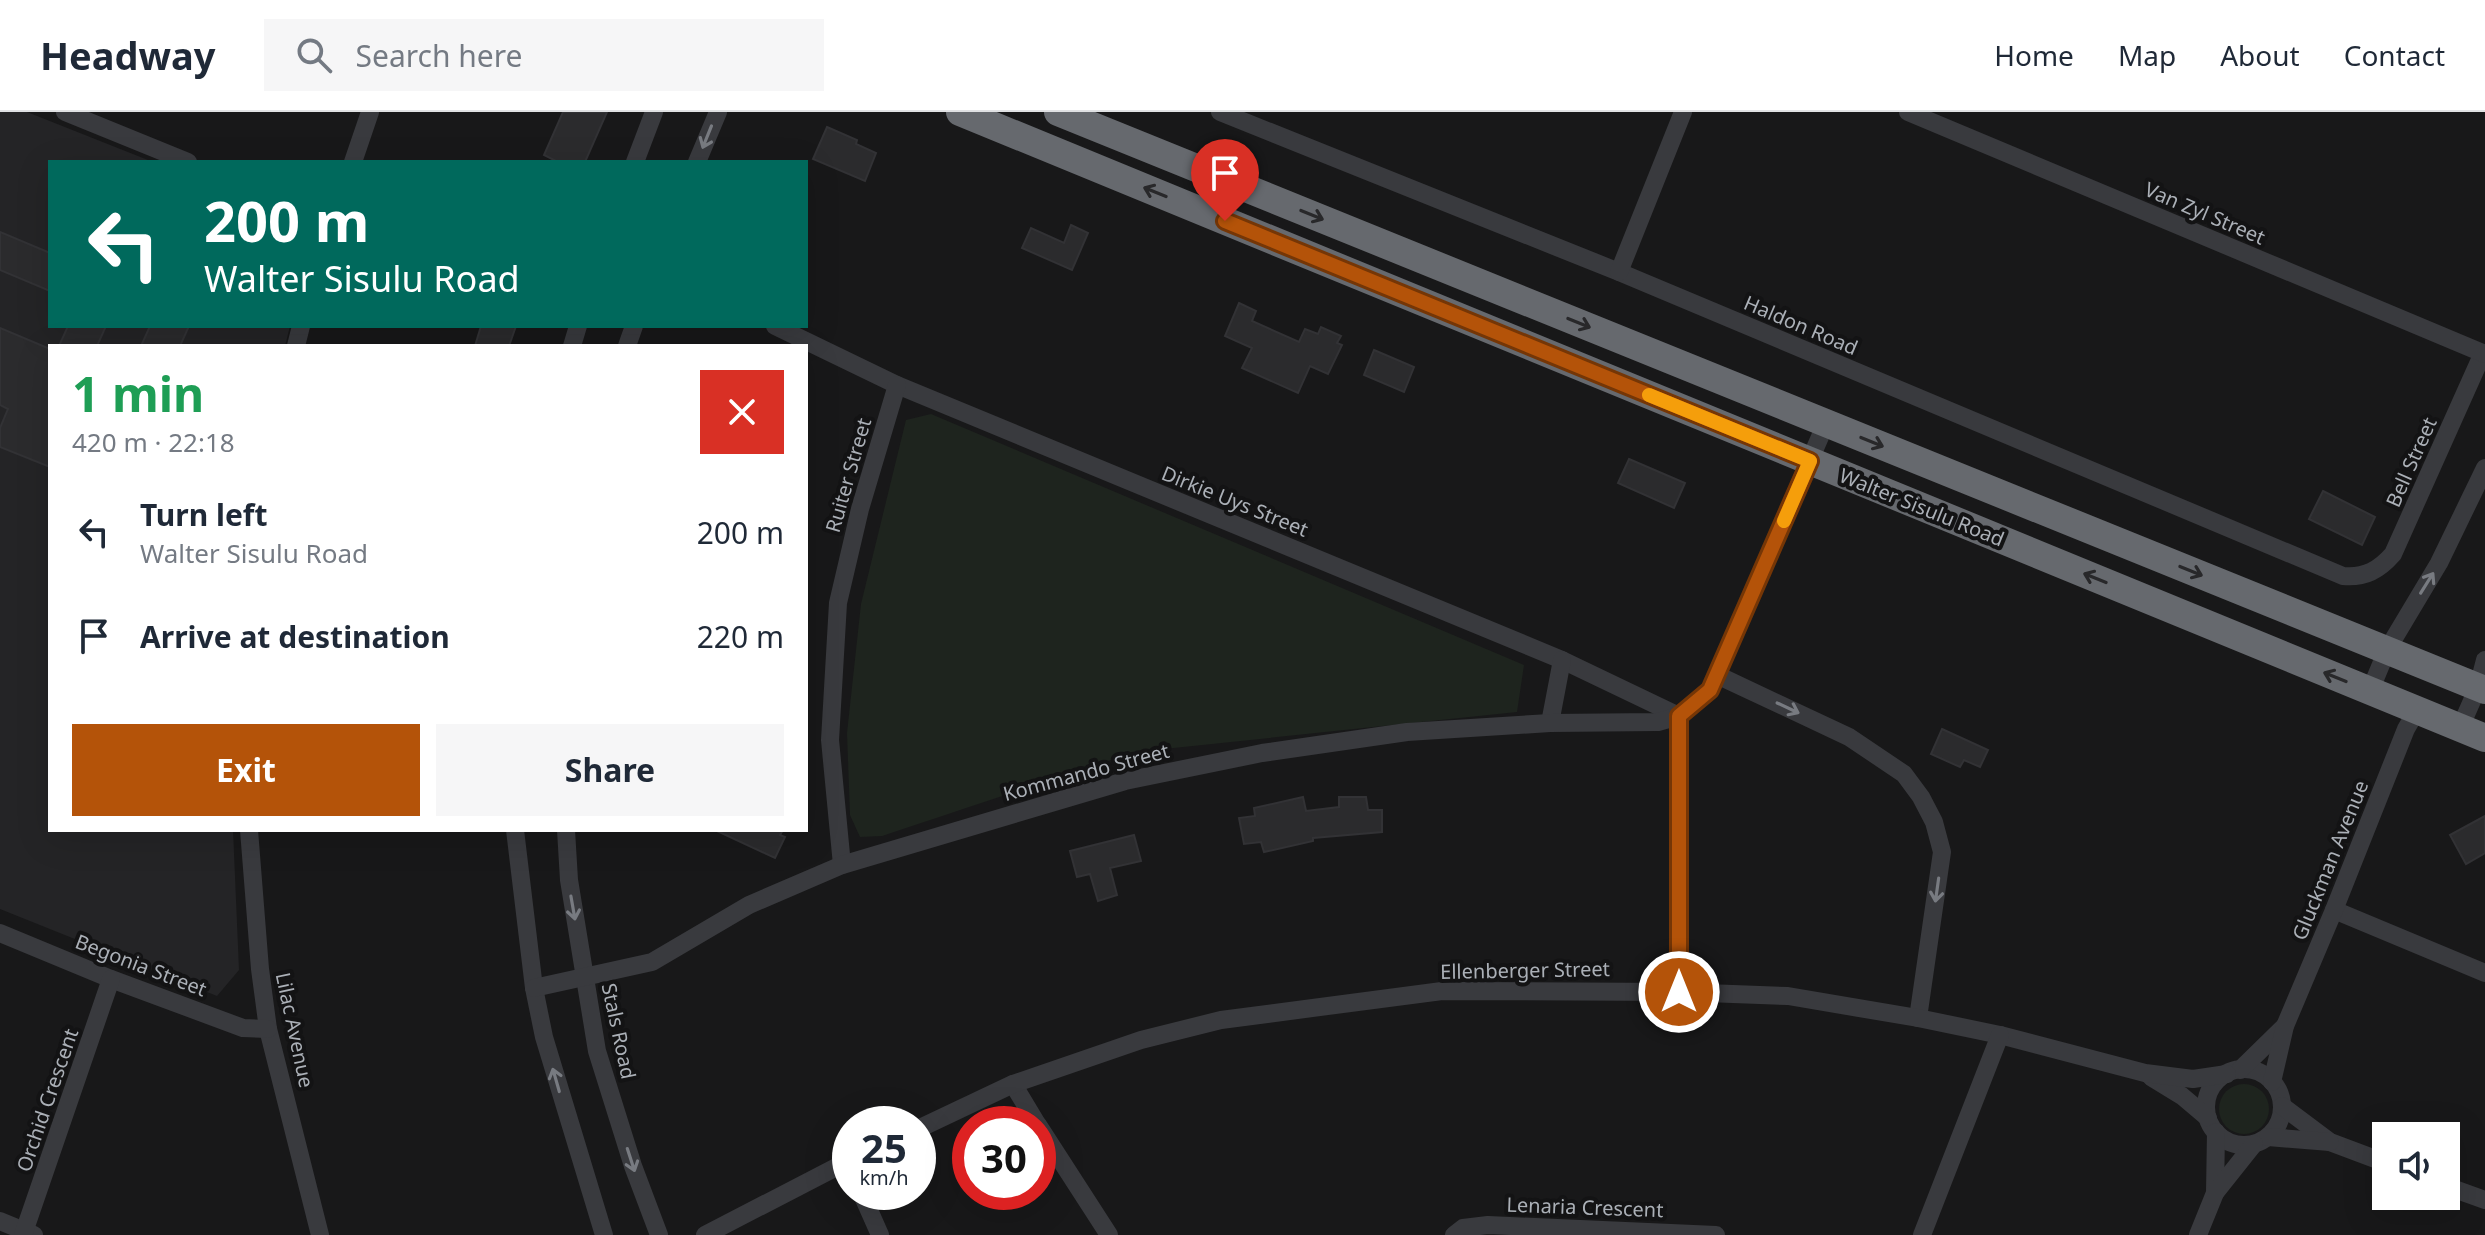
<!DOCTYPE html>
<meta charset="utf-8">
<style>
body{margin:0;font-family:"Noto Sans",sans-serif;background:#f6f6f7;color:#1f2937;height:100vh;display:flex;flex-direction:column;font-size:30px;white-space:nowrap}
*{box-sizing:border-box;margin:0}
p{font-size:26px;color:#747a83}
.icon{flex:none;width:44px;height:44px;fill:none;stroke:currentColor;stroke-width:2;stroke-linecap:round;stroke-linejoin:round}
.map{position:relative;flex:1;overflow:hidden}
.details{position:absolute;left:48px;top:232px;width:760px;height:488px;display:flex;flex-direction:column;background:#fff;border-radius:0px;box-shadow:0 8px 32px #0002}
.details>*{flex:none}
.top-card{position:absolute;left:48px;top:48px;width:760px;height:168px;border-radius:0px;box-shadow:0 8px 32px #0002;background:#00695c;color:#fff;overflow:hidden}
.fabs{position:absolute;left:2372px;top:1010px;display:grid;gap:16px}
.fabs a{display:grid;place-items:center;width:88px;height:88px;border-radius:0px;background:#fff;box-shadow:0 8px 32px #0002;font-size:40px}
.speed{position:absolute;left:832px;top:994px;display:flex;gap:16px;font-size:40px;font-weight:700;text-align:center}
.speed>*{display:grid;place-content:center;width:104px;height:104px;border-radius:50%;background:#fff;box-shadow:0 8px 32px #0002;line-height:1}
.speed small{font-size:20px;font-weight:400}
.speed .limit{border:12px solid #d22;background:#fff;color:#111}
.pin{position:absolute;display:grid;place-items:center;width:68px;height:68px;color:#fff;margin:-82px -34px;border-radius:50% 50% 50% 0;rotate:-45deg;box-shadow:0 0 8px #0007}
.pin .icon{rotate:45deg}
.me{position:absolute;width:88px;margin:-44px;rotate:0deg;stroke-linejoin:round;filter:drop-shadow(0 0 6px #0008)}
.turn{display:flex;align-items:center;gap:28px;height:168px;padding:0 24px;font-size:36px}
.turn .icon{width:104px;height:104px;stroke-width:2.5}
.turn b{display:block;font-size:56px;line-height:68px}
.round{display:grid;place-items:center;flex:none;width:84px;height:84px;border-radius:0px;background:#f6f6f7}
.overview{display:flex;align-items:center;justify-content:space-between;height:136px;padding:0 24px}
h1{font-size:48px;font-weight:700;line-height:60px;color:#1e9e55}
.button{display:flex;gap:16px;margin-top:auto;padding:16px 24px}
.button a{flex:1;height:92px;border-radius:0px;background:#b45309;color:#fff;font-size:32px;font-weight:700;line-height:92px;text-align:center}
.button a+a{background:#f6f6f7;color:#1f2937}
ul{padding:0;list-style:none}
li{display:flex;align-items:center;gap:24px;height:104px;padding:0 24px}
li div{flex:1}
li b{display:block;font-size:30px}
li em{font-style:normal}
header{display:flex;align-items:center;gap:48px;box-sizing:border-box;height:112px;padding:0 40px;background:#fff;border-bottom:2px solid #e0e1e3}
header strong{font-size:38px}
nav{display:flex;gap:44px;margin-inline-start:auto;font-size:28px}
.search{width:560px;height:72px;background:#f6f6f7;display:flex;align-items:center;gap:20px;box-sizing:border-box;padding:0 28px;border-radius:0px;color:#747a83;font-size:30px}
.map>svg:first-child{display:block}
.built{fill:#242426}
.green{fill:#1e241e}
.building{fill:#2b2b2d;stroke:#323235;stroke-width:2}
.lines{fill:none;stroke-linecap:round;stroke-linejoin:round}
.minor{stroke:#393a3e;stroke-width:18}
.highway{stroke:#66696e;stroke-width:28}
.oneway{stroke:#787b81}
.oneway2{stroke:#28282a}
.route-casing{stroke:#753606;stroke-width:20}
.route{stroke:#b45309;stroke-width:14}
.slow{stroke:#f59e0b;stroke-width:14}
.labels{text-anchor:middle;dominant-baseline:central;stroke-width:8;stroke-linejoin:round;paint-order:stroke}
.street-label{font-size:20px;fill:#abb0b7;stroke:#131314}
</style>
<header>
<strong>Headway</strong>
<div class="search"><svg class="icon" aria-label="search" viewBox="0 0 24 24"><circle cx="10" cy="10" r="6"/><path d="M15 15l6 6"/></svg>Search here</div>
<nav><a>Home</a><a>Map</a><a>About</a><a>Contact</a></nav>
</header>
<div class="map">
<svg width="2485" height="1123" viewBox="0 0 2485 1123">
<rect width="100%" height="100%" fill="#181819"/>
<!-- built -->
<path class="built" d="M0,0H27L153,50H50V214H290L285,234H50V718H233L239,858L217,884L0,797Z"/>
<!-- green -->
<g class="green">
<path d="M931,302L1524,553L1517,600L1135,640L882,724L860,725L850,703L847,621L861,492L906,308Z"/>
<circle cx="2244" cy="997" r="25"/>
</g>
<!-- building -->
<g class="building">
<path d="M563,0H607L585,50H558L544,43Z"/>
<path d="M827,15L857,28L856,32L876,41L865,69L813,47Z"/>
<path d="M1071,113L1088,121L1072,158L1022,136L1031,116L1064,131Z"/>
<path d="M0,120L50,141V179L0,158Z"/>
<path d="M1239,191L1256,199L1252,209L1299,230L1305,217L1318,222L1321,215L1341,224L1337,231L1342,233L1328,262L1310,254L1298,281L1242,256L1252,236L1225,224Z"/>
<path d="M68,214H106L97,234H59Z"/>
<path d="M150,214H189L180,234H141Z"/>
<path d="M481,214H516L509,234H475Z"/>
<path d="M0,216L50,237V355L0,335V316L8,297L0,293Z"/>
<path d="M1374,238L1414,255L1404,280L1364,263Z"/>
<path d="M1629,347L1685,371L1674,396L1618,371Z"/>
<path d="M2323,379L2375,405L2362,433L2309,407Z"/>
<path d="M1942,617L1988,638L1980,655L1964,648L1960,655L1931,642Z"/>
<path d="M1303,685L1306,699L1339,695V685H1366L1368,698H1382V720L1313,726V729L1264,740L1261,730L1244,732L1239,706L1255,704L1254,696Z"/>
<path d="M2485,704V741L2466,752L2450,723Z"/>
<path d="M715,718H783L780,723L785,725L775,746Z"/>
<path d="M1134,723L1141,749L1110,756L1117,783L1098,789L1090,762L1077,765L1070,739Z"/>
</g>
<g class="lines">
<!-- minor -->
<g class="minor">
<path d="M65,0L188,50"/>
<path d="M1220,0L1619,160L2343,464C2365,466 2379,458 2393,442L2483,241"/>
<path d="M1908,0L2485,242"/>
<path d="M353,50L370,0"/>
<path d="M635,50L654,0"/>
<path d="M697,50L718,0"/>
<path d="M1619,160L1683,0"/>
<path d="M775,214L897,273L1562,548L1679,604"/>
<path d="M296,234L301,214"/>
<path d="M572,234L578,214"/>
<path d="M627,234L634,214"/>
<path d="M1717,563L1849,625L1904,662L1921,685L1934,710L1942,740L1918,906"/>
<path d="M2370,579L2387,538L2439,451L2485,356"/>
<path d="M1550,611L1562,548"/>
<path d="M2460,616L2478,575L2485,548"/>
<path d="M249,718L260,857L268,917L320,1123"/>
<path d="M515,718L534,876L544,925L604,1123"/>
<path d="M566,718L569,768L597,939L633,1054L659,1123"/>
<path d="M842,753L830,628L838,491L860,397L897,273"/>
<path d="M2334,798L2485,861"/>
<path d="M0,821L111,867L243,916L268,917"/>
<path d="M534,876L652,850L749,793L842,753L1125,669L1262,641L1407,620L1550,611L1658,610L1679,604L1710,578L1717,563L1826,311"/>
<path d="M1679,880V604"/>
<circle cx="2244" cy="995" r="38"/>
<path d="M2240,958L2285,914"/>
<path d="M2151,965L2182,984L2208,1006"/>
<path d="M2272,970L2285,914L2334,798L2406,617L2417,598"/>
<path d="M1013,972L1037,1012"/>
<path d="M2282,994L2330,1030L2386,1051"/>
<path d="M1038,1013L1109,1123"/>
<path d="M918,1017L1013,972L1141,928L1221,908L1442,879L1679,880L1788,884L1918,906L2000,923L2145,961L2193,967L2227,962"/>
<path d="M2268,1025L2330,1030"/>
<path d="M2446,1074L2485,1088"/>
<path d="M861,1080L880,1123"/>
<path d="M2215,1081L2216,1020"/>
<path d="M0,1109L34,1123"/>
<path d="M23,1123L111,867"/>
<path d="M705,1123L850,1048"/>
<path d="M1454,1123L1463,1116L1488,1113L1716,1123"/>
<path d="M1922,1123L2000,923"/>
<path d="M2198,1123L2215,1081L2254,1032"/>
</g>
<!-- highway -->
<g class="highway">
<path d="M960,0L2485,626"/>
<path d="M1058,0L2485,578"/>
</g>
</g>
<!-- one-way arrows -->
<defs><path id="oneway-shaft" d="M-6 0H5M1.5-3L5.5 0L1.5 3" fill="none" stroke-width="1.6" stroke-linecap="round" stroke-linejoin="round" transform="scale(2)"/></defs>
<g class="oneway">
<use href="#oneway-shaft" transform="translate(707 25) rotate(112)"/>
<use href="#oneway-shaft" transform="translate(2427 471) rotate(-58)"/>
<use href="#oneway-shaft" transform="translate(1788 596) rotate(25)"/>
<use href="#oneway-shaft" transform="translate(1937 778) rotate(98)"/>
<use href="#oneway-shaft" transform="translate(573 796) rotate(80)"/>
<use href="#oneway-shaft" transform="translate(556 968) rotate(-106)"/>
<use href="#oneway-shaft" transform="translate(631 1048) rotate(72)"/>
</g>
<g class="oneway2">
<use href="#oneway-shaft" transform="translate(1155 80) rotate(-158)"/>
<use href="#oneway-shaft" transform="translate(1312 103) rotate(22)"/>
<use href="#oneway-shaft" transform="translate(1579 211) rotate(22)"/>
<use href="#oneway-shaft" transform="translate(1872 330) rotate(22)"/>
<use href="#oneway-shaft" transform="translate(2191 459) rotate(22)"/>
<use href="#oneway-shaft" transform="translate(2095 466) rotate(-158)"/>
<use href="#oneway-shaft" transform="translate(2335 565) rotate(-158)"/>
</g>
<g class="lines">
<!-- route casing -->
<g class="route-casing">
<path id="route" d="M1225,109L1810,349L1710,578L1679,604V880"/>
</g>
<!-- route -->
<use href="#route" class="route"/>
<!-- slow -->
<path class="slow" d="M1649,283L1810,349L1784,409"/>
</g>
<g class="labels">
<!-- street labels -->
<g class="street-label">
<text transform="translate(2205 101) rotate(23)">Van Zyl Street</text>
<text transform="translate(1801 213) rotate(23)">Haldon Road</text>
<text transform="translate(2411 350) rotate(-66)">Bell Street</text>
<text transform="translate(848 363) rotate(-74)">Ruiter Street</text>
<text transform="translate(1235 389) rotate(22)">Dirkie Uys Street</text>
<text transform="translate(1922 395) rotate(22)">Walter Sisulu Road</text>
<text transform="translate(1086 660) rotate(-15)">Kommando Street</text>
<text transform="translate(2330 748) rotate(-68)">Gluckman Avenue</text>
<text transform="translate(141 853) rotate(21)">Begonia Street</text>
<text transform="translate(1525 858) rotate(-1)">Ellenberger Street</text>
<text transform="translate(295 918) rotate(78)">Lilac Avenue</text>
<text transform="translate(619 919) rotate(78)">Stals Road</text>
<text transform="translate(47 988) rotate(-71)">Orchid Crescent</text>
<text transform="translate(1585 1095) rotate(2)">Lenaria Crescent</text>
</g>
</g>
</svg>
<div class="fabs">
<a><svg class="icon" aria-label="sound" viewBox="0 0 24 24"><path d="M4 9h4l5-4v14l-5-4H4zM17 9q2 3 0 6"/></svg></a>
</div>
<div class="speed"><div>25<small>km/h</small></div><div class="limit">30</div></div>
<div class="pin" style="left:1225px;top:109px;background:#d93025"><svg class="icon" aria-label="arrive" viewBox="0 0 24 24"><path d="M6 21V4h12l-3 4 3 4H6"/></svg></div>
<svg class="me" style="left:1679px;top:880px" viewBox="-20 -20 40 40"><circle r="17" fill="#b45309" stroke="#fff" stroke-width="3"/><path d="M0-11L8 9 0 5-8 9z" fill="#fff"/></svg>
<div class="top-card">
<div class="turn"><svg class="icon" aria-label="left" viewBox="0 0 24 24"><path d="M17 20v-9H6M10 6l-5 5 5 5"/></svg><div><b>200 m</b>Walter Sisulu Road</div></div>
</div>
<section class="details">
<div class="overview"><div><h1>1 min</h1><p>420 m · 22:18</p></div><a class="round" style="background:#d93025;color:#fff"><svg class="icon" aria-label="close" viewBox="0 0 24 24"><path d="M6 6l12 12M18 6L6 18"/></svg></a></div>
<ul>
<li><svg class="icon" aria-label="left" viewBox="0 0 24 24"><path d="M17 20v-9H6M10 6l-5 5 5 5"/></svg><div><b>Turn left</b><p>Walter Sisulu Road</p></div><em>200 m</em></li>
<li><svg class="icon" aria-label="arrive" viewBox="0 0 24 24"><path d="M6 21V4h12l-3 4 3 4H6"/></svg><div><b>Arrive at destination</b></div><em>220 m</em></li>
</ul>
<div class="button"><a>Exit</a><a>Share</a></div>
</section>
</div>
